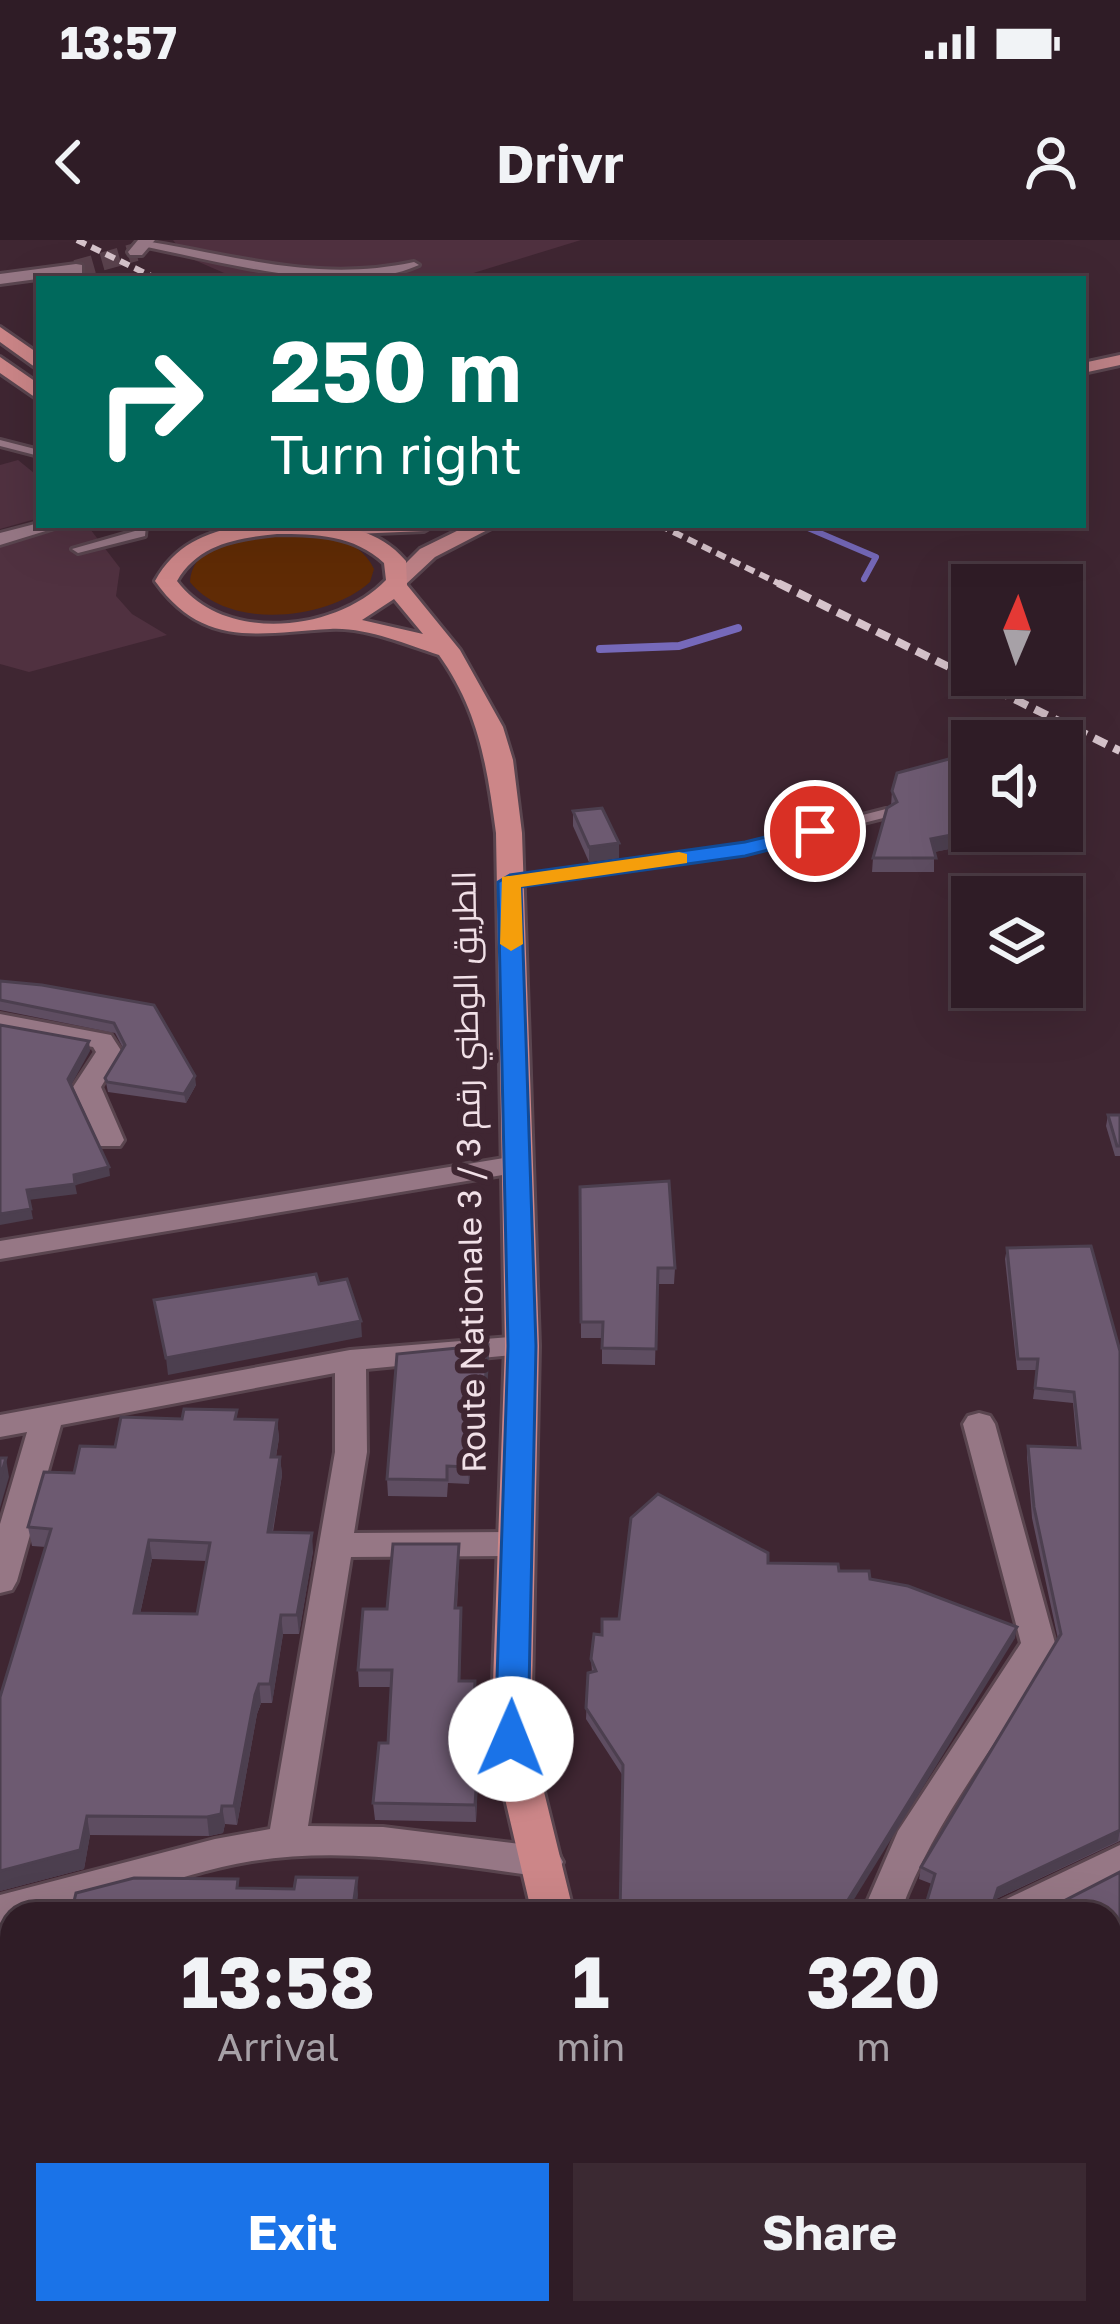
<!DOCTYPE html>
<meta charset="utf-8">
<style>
body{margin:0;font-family:"Golos Text",Cairo,sans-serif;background:#3b2932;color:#f1f3f6;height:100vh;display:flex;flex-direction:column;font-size:45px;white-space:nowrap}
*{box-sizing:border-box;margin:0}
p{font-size:39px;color:#a7a1a7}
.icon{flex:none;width:66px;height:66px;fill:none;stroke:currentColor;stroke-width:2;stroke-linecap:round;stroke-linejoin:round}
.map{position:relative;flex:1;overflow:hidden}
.drawer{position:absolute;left:0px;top:1662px;width:1122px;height:423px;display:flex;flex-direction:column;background:#2f1c26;border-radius:36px 36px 0 0;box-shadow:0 12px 48px #0002,0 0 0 3px #4a3a43}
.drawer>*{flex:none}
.top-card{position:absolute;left:36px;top:36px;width:1050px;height:252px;border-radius:0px;box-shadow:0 12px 48px #0002,0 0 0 3px #4a3a43;background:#00695c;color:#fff;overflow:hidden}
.needle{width:78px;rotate:2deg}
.fabs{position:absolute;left:951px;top:324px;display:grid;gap:24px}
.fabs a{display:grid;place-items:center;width:132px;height:132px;border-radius:0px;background:#2f1c26;box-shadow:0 12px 48px #0002,0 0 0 3px #4a3a43;font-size:60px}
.pin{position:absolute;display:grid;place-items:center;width:102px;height:102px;color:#fff;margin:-51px;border:6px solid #fff;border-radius:50%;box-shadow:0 3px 12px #0007}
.me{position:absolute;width:132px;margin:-66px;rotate:1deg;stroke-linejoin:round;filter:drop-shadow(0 0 9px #0008)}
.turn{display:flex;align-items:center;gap:42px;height:252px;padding:0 36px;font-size:54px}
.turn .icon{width:156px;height:156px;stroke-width:2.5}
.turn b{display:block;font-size:84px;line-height:102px}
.eta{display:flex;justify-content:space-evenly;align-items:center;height:204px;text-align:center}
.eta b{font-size:72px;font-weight:700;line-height:84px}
.button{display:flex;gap:24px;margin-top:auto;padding:24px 36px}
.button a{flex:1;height:138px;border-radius:0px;background:#1a73e8;color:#fff;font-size:48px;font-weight:700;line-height:138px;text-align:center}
.button a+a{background:#3b2932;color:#f1f3f6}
.status{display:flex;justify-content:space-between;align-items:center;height:84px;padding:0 60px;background:#2f1c26;direction:ltr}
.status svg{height:33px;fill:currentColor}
header{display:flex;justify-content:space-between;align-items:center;height:156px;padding:0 36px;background:#2f1c26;font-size:54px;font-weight:700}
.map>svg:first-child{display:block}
.built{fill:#503140}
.green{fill:#602b05}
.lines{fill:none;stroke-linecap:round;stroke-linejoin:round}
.stream-far1{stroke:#7669ba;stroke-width:6}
.stream{stroke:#7669ba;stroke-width:8}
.minor-tunnel{stroke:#5a424d;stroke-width:18;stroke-dasharray:18 9;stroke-linecap:butt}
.service-casing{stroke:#5a454f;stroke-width:6}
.minor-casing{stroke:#5a454f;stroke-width:6}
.secondary-casing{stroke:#5a454f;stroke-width:6}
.primary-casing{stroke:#5a454f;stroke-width:6}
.trunk-casing{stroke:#5a454f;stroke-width:6}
.service{fill:#967785;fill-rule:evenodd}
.minor{fill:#967785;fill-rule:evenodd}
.secondary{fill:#967785;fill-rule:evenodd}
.primary{fill:#be8287;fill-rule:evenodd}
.trunk{fill:#cc8688;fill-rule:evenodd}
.rail-far1{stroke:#d6c3cb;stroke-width:6;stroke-dasharray:10 6;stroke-linecap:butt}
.rail{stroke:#d6c3cb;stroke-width:8;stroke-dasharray:14 8;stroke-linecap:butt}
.wall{fill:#5e4d61;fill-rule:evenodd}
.shaded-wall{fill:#4c3f4f}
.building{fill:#6d5a71;stroke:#4c3f4f;stroke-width:3;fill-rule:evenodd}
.route{fill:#1a73e8;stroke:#114b97;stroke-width:3}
.slow{fill:#f59e0b}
.labels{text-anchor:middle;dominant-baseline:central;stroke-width:12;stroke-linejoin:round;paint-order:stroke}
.street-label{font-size:33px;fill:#f1e0e7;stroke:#3f2632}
</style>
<div class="status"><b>13:57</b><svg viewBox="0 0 49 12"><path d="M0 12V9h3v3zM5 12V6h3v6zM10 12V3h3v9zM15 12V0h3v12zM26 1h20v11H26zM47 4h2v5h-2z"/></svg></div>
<header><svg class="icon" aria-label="back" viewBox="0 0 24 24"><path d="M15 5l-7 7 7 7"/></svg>Drivr<svg class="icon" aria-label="person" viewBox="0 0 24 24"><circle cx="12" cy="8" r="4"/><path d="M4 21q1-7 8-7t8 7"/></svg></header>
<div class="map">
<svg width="1120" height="2084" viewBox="0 0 1120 2084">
<rect width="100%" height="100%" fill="#3f2632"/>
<!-- built -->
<g class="built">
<path d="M173,0H581L454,39H238L185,16Z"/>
<path d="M18,220L39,237V278L0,289V225Z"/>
<path d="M77,285H87L120,328L116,356L132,374L167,395L29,432L0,424V306Z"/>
</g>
<!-- green -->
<path class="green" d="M274,293C309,293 357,292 374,329L370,342C328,380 229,391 190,342C192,303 243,298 274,293Z"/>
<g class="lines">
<!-- stream-far1 -->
<path class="stream-far1" d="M801,285L876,317L864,339"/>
<!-- stream -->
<path class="stream" d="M600,409L679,406L738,388"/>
<!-- minor-tunnel -->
<path class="minor-tunnel" d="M76,29L136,12"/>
<!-- service casing -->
<g class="service-casing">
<g id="service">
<path d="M145,1C239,16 317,43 414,22L419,25C347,58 218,21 142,6L140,4Z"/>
<path d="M0,200L39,210V216L0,206Z"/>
<path d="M134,285H146L145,296L78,313L72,309L135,291Z"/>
<path d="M886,569L891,570V576L745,613L510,646L503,642L510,638L745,605Z"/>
</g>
</g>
<!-- minor casing -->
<g class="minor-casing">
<g id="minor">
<path d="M138,0H155L142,15H130L128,12Z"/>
<path d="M76,24L82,25V33L0,44V34Z"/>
<path d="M39,283L65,285L0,305V293Z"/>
<path d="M0,774L111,795L122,812L101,847L124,900L120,906H100L73,847L96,812L93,807L0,790Z"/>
<path d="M522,1096L533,1099L537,1106L533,1113L366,1129L367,1212L354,1293L515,1292L527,1296L532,1304L527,1312L515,1316L351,1317L308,1586L383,1587L544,1607L557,1611L563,1622L557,1633L544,1637C447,1624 350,1606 252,1621C171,1634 95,1674 12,1674V1684L0,1687V1655L215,1599L270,1589L335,1212V1133L61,1185L17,1341L12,1350L0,1353V1284L27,1192L0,1197V1175L350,1110Z"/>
<path d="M979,1173L990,1176L995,1184L1055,1403C1007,1496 935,1574 900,1674H862L898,1591L1021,1403L963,1184L968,1176Z"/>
<path d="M1120,1605V1637L1048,1674H993L998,1663Z"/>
<path d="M1110,1827L1120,1828V1864L1110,1863Z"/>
</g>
</g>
<!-- secondary casing -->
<g class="secondary-casing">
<path id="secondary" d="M516,916L530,925L526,931L0,1019V1001Z"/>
</g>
<!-- primary casing -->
<g class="primary-casing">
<g id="primary">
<path d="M1120,115V125L1083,133V123Z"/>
<path d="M338,285H434L424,291L331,295L328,291Z"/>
<path d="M469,285H497L435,317L405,345H391L388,341L420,309Z"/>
</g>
</g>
<!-- trunk casing -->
<g class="trunk-casing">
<g id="trunk">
<path d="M0,87L39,114V130L0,102Z"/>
<path d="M0,117L39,144V160L0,133Z"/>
<path d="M244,285C299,285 366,273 406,321L407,345L460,410L503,487L513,520L522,593L539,1106L531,1499L574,1674H532L491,1499L505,1106L496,593C487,526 479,471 439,415C405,404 366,387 330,389C259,393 203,409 155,341C175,305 204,293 244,285ZM277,294C316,294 354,295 384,323L386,340C336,392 224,404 177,341C198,304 238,298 277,294ZM394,359L423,394L362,380Z"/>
<path d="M700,2073H750L755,2084H705Z"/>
</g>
</g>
<!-- service -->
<use href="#service" class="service"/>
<!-- minor -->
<use href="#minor" class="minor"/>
<!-- secondary -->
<use href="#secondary" class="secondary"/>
<!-- primary -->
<use href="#primary" class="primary"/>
<!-- trunk -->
<use href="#trunk" class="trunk"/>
<!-- rail-far1 -->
<g class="rail-far1">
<path d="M77,0L157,39"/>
<path d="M659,285L784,346"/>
</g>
<!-- rail -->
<path class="rail" d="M778,343L1120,511"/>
</g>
<!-- wall -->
<g class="wall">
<path d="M892,551L972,591H1022V594L934,612V632H872L873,618L891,566Z"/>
<path d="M573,571L619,603V618L589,622L573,586Z"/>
<path d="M0,741L154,765L196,845L186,863L108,852L105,838L123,808L115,793L0,770Z"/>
<path d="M1108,875H1120V916H1115L1106,886Z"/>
<path d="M580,947L675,1028L674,1044H657L655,1125L602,1124V1098H581Z"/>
<path d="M1007,1008L1120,1111V1601L996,1659L994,1666L1052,1667L1120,1632V1824L1110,1823V1674H923L932,1644L919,1639L921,1627L1058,1399L1032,1278L1027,1217L1028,1206L1077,1208L1073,1163L1033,1159L1037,1130H1017L1005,1019Z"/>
<path d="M488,1105L484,1188H474L469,1244L448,1243L447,1257L388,1256L387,1239Z"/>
<path d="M238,1179L277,1180L279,1198L276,1217H280L282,1235L273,1292L313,1311L299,1394H283L272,1463H261L257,1474L237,1585L225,1584L223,1593L209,1596L90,1595L84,1629L0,1651V1457L46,1307L32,1306L28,1287L74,1233L115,1207ZM152,1319L207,1321L197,1374H140Z"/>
<path d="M459,1321L457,1368H461L460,1441L476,1458L474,1504L479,1505L476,1582L375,1580L373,1563L388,1503L391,1447H359L358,1430L387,1369Z"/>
<path d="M768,1323L839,1331L870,1339L1015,1398L623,1536L586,1479L588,1433L592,1432L591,1419L602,1395L619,1379Z"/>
<path d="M12,1725V1762H9L5,1745Z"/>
<path d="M1110,1836L1112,1857L1120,1855V2007L1110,2005Z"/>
<path d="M797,2073H951L952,2084H800Z"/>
</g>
<!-- shaded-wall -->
<g class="shaded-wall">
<path d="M972,591H1022V594L930,613L931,599Z"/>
<path d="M619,603V618L589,622V607Z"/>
<path d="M89,801L90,811L69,849L68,839Z"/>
<path d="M195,836L196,845L186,863L184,854Z"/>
<path d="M109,927L110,936L76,945L74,935Z"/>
<path d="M75,944L77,954L28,960L27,950Z"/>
<path d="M31,969L33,979L0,985V974Z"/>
<path d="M361,1081L362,1097L168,1135L166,1118Z"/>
<path d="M488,1105L489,1122L484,1188L483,1171Z"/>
<path d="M473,1171L474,1188L469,1244L468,1227Z"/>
<path d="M277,1180L279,1198L273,1235L271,1217Z"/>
<path d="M280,1217L282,1235L269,1311L268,1292Z"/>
<path d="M6,1218L9,1237L0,1268V1238Z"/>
<path d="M312,1293L313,1311L299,1394L297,1375Z"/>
<path d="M149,1300L152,1319L136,1392L134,1373Z"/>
<path d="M281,1375L283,1394L272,1463L270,1444Z"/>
<path d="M1017,1387L1015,1398L845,1674H840Z"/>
<path d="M259,1444L261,1463L257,1474L237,1585L234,1566L255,1455Z"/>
<path d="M479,1505V1522L476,1582L475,1565Z"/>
<path d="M222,1566L225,1584L223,1593L209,1596L207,1577Z"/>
<path d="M87,1576L90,1595L84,1629L0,1651V1631Z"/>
<path d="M1120,1590L1118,1601L996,1659L991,1674L998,1648Z"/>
<path d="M357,1638L358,1655L356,1674H352Z"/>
<path d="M507,2073H521L507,2081Z"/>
</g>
<!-- building -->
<g class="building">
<path d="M949,519L972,538V591L931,599L936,618H873L887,568L897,562L892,551L897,533Z"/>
<path d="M602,568L619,603L589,607L573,571Z"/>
<path d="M0,741L42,745L154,765L195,836L184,854L107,842L105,838L125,805L114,783L0,760Z"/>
<path d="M0,785L89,801L68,839L109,927L74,935L75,944L27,950L31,969L0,974Z"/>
<path d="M1108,875H1120V906H1117Z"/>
<path d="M669,941L675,1028H658L656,1109L602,1108L603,1082H581L580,947Z"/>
<path d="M1091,1006L1120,1111V1590L998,1648L992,1666L1052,1667L1120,1632V1813L1113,1812L1110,1814V1674H923L935,1634L921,1627L1061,1394L1034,1267L1028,1206L1080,1208L1074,1152L1035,1148L1038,1119H1018L1007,1008Z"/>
<path d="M316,1034L319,1044L347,1039L361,1081L166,1118L154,1060Z"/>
<path d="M488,1105L483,1171H473L468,1227L447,1226V1240L387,1239L397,1114Z"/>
<path d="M184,1169L237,1170L235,1179L277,1180L271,1217H280L268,1292L312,1293L297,1375H281L270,1444H259L255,1455L234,1566H222L221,1574L207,1577L87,1576L80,1610L0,1631V1457L51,1289L28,1287L44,1232L74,1233L80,1206L115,1207L121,1177L182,1179ZM149,1300L210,1303L197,1374L134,1373Z"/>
<path d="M0,1218H6L0,1238Z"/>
<path d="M658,1254L768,1313V1323L838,1324L839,1331H869L870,1339L908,1346L1017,1387L840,1673L844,1674H620L623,1525L586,1468L588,1433L596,1431L591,1419L594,1394L602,1395V1379H619L631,1278Z"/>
<path d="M393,1304H459L455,1368H461L459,1441H475L473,1504L479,1505L475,1565L373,1563L379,1503H388L392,1430H358L363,1369H387Z"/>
<path d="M296,1637L357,1638L352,1674H71L76,1653L134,1638L238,1639L237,1648L294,1649Z"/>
<path d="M12,1725V1746L5,1745Z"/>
<path d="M1110,1836L1112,1857L1120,1855V1996L1110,1994Z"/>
<path d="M1110,2071H1120V2084H1036L1035,2073H1110Z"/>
<path d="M801,2073H951L952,2084H902V2080L878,2084H804Z"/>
</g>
<!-- route -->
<path class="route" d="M815,585L823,587V596L745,616L521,647L536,1106L528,1499L523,1508L511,1511L500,1508L495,1499L508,1106L498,642L510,635L745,602Z"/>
<!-- slow -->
<path class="slow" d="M679,612L687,614V623L521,647L523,704L511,711L500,704L502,637Z"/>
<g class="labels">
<!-- street labels -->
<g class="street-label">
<text transform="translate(468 932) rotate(-91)">Route Nationale 3 / الطريق الوطني رقم 3</text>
</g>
</g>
</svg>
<div class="fabs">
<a><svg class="needle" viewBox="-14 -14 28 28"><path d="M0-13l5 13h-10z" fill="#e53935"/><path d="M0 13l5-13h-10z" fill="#a7a1a7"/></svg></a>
<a><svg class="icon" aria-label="sound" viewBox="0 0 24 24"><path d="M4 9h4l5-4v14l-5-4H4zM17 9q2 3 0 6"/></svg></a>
<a><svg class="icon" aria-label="layers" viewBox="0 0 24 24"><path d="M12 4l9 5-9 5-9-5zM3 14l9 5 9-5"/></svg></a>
</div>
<div class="pin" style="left:815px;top:591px;background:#d93025"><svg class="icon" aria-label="arrive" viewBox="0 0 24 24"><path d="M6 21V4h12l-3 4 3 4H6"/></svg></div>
<svg class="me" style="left:511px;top:1499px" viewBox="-20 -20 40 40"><circle r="19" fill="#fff"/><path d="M0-13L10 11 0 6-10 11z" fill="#1a73e8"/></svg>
<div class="top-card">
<div class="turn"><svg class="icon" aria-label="right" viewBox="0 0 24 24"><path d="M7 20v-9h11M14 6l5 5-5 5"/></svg><div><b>250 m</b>Turn right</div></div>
</div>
<section class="drawer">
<div class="eta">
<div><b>13:58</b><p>Arrival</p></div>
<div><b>1</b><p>min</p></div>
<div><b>320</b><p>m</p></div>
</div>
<div class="button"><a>Exit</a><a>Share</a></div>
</section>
</div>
